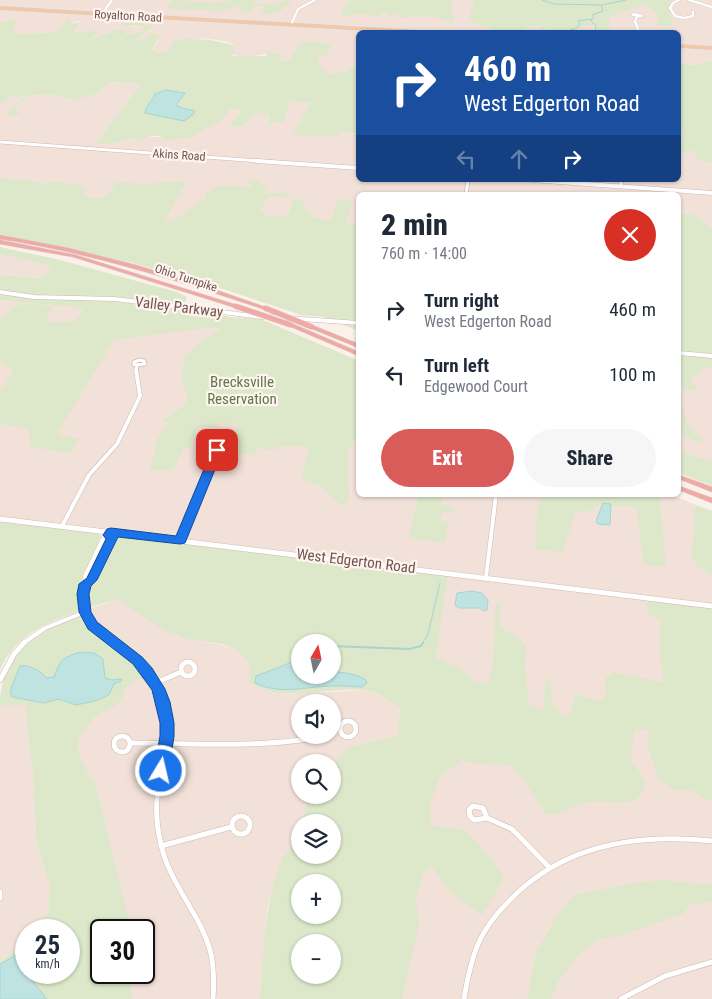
<!DOCTYPE html>
<meta charset="utf-8">
<style>
body{margin:0;font-family:"Roboto Condensed",sans-serif;background:#f6f6f7;color:#1f2937;height:100vh;display:flex;flex-direction:column;font-size:19px;white-space:nowrap}
*{box-sizing:border-box;margin:0}
p{font-size:16px;color:#747a83}
.icon{flex:none;width:28px;height:28px;fill:none;stroke:currentColor;stroke-width:2;stroke-linecap:round;stroke-linejoin:round}
.map{position:relative;flex:1;overflow:hidden}
.details{position:absolute;left:356px;top:192px;width:325px;height:305px;display:flex;flex-direction:column;background:#fff;border-radius:8px;box-shadow:0 1px 4px #0004}
.details>*{flex:none}
.hud{position:absolute;left:356px;top:30px;width:325px;height:152px;border-radius:8px;box-shadow:0 1px 4px #0004;background:#1a4fa0;color:#fff;overflow:hidden}
.needle{width:32px;rotate:9deg}
.fabs{position:absolute;left:291px;top:634px;display:grid;gap:10px}
.fabs a{display:grid;place-items:center;width:50px;height:50px;border-radius:50%;background:#fff;box-shadow:0 1px 4px #0004;font-size:25px}
.speed{position:absolute;left:15px;top:919px;display:flex;gap:10px;font-size:25px;font-weight:700;text-align:center}
.speed>*{display:grid;place-content:center;width:65px;height:65px;border-radius:50%;background:#fff;box-shadow:0 1px 4px #0004;line-height:1}
.speed small{font-size:12px;font-weight:400}
.speed .limit{border:2px solid #111;border-radius:8px;background:#fff;color:#111}
.pin{position:absolute;display:grid;place-items:center;width:42px;height:42px;color:#fff;margin:-21px;border-radius:10px;box-shadow:0 2px 8px #0006}
.me{position:absolute;width:55px;margin:-28px;rotate:9deg;stroke-linejoin:round;filter:drop-shadow(0 0 4px #0008)}
.turn{display:flex;align-items:center;gap:18px;height:105px;padding:0 25px;font-size:22px}
.turn .icon{width:65px;height:65px;stroke-width:2.5}
.turn b{display:block;font-size:35px;line-height:42px}
.lanes{display:flex;align-items:center;height:48px;padding:0 25px;background:#0003;justify-content:center;gap:25px;direction:ltr}
.lanes .off{opacity:.35}
.round{display:grid;place-items:center;flex:none;width:52px;height:52px;border-radius:26px;background:#f6f6f7}
.summary{display:flex;align-items:center;justify-content:space-between;height:85px;padding:0 25px}
h1{font-size:30px;font-weight:800;line-height:38px}
.cta{display:flex;gap:10px;margin-top:auto;padding:10px 25px}
.cta a{flex:1;height:58px;border-radius:30px;background:#da5c5a;color:#fff;font-size:20px;font-weight:800;line-height:58px;text-align:center}
.cta a+a{background:#f6f6f7;color:#1f2937}
ul{padding:0;list-style:none}
li{display:flex;align-items:center;gap:15px;height:65px;padding:0 25px}
li div{flex:1}
li b{display:block;font-size:19px}
li em{font-style:normal}
.map>svg:first-child{display:block}
.residential{fill:#f2e1d9;fill-rule:evenodd}
.green{fill:#dce8c9;fill-rule:evenodd}
.water{fill:#bfe3e1;stroke:#a6d4d2}
.lines{fill:none;stroke-linecap:round;stroke-linejoin:round}
.stream-far1{stroke:#a6d4d2;stroke-width:1}
.stream{stroke:#a6d4d2;stroke-width:2}
.street-far3-casing{stroke:#ceb9b3;stroke-width:3}
.street-far2-casing{stroke:#ceb9b3;stroke-width:4.5}
.street-far1-casing{stroke:#ceb9b3;stroke-width:5}
.street-casing{stroke:#ceb9b3;stroke-width:6}
.secondary-far2-casing{stroke:#d1b8b1;stroke-width:4}
.secondary-far1-casing{stroke:#d1b8b1;stroke-width:5}
.secondary-casing{stroke:#d1b8b1;stroke-width:6}
.primary-casing{stroke:#d8cfce;stroke-width:4}
.highway-casing{stroke:#d8cfce;stroke-width:1}
.street-far3{stroke:#fff;stroke-width:2.5}
.street-far2{stroke:#fff;stroke-width:3}
.street-far1{stroke:#fff;stroke-width:4}
.street{stroke:#fff;stroke-width:5}
.secondary-far2{stroke:#fff;stroke-width:3}
.secondary-far1{stroke:#fff;stroke-width:4}
.secondary{stroke:#fff;stroke-width:5}
.primary{stroke:#f3c8a8;stroke-width:3}
.highway{fill:#efaaa6;fill-rule:evenodd}
.highway-bridge-casing{stroke:#d8cfce;stroke-width:6;stroke-linecap:butt}
.highway-bridge{stroke:#efaaa6;stroke-width:5}
.route{fill:#1a73e8;stroke:#114b97}
.labels{text-anchor:middle;dominant-baseline:central;stroke-width:4.5;stroke-linejoin:round;paint-order:stroke}
.far-street-label{font-size:12px;fill:#74544f;stroke:#fef5f0}
.street-label{font-size:15px;fill:#74544f;stroke:#fef5f0}
.park-label{font-size:15px;fill:#607848;stroke:#fef5f0}
</style>
<div class="map">
<svg width="712" height="999" viewBox="0 0 712 999">
<rect width="100%" height="100%" fill="#fbf1ea"/>
<!-- residential -->
<g class="residential">
<path d="M0,0H712V48L679,46V32H437L0,7Z"/>
<path d="M0,9L403,32H359L358,64L347,71L327,74L302,41L290,61L279,60L268,54L244,57L232,55L234,45L225,41L201,38L164,53H157L152,49L158,41L152,32L147,40H136L152,29L138,22L122,23L132,27L142,26L144,28L140,32L127,35L116,30L88,41L97,35L85,30L80,33L74,32L80,22L78,21L58,32L15,34L12,29L15,18L0,23Z"/>
<path d="M679,48L712,50V60L694,65L679,63Z"/>
<path d="M111,82L141,84L95,144H110L130,137H136L134,141L145,137H162L224,115L231,109H239L240,113L230,126L240,127L258,113L269,115L268,125L274,122H284L290,101L310,103L294,134L340,135L339,131L359,134V167L0,141V105L13,95H25L5,117L20,114L14,109L28,96L51,94L69,99L96,94Z"/>
<path d="M0,143L359,168V180H519L712,194V351L679,348V195H359V318L0,222Z"/>
<path d="M693,151L697,159L712,163V192L554,180H679V157H682L683,152Z"/>
<path d="M0,254L10,256L52,265L43,278L0,275Z"/>
<path d="M0,300L240,322L260,319L359,361V495H672L712,512V603L0,516Z"/>
<path d="M706,367H712V462L679,450V377L680,384L698,390L690,380L694,375Z"/>
<path d="M448,574L712,608V999H394L440,622Z"/>
<path d="M118,599L177,636L235,648L244,656L251,670L286,694L367,690L388,699L400,708L397,736L347,748L337,759L333,771L332,762H300V795H309L302,822H300L298,838L281,862L268,905L260,999H132L131,973L144,972V930H130L95,781L84,768L78,758L79,742L84,727L101,713L117,704L128,686L122,651L95,633L85,620L77,617L75,613ZM300,702H332V735H300Z"/>
<path d="M0,705H27V729L33,774L36,838L50,888L48,911L36,930H26V941L0,962Z"/>
</g>
<!-- green -->
<g class="green">
<path d="M172,0L217,3L234,0H259L254,2V4H275L281,1L291,0C284,12 273,15 260,14L265,6H256L247,13L241,11L239,6L217,12L206,10L168,9L167,8Z"/>
<path d="M349,0H454L451,3V10L455,20L450,22L432,16L420,15L398,18V14L394,12L390,17H386L388,11L381,12L379,16L355,14L349,16L341,15Z"/>
<path d="M474,0H676L669,7L673,26H659L656,13L646,4L607,17L610,22L608,32H603L590,25L570,30L567,32H551L552,27H546V32H540L541,26H528L523,31L524,32H491L492,29L469,20Z"/>
<path d="M15,18L16,23L12,29L16,34L57,32L67,19L72,20L70,22L72,24L80,22L74,32C83,34 90,26 98,34L88,41L116,30H124L127,35L140,32L144,28L142,26H124L122,23L138,22L155,26L136,40L147,39L152,32L160,36L152,49L157,53L168,52L175,40C196,37 215,40 235,46L232,56H265L268,54L265,52L268,51L281,55L280,60L289,61L302,41L331,44L328,54L316,58L327,74L347,71L359,63V134L340,131V136L293,135L310,103L290,101L284,122H274L270,126H268L269,115L258,113L240,127L229,126L240,113L239,109H231L220,121L189,138L166,140C156,131 144,139 134,142L136,137L110,144H95L141,84L111,82L96,94L78,99H69L51,94L28,96L14,109L21,114L4,117L24,96L13,95L0,105V23Z"/>
<path d="M712,60V163L697,159L693,151L683,152L682,157H679V63L694,65Z"/>
<path d="M0,177L12,180L33,181L40,183L47,184L53,181L80,185L85,189L84,197C104,199 106,200 116,182L146,184L183,181L185,184L165,220L171,222L204,200L206,194L217,186L251,187L252,184L246,182L254,180L268,186V189L262,190L264,193H280L283,190L289,194L288,197H268L260,211L270,217L287,216L293,204L290,199L305,200L304,209L308,210L311,216L330,222L338,200L353,201L346,223L359,224V331L324,317L301,315L223,289L133,263L0,234Z"/>
<path d="M679,207V214C697,213 699,218 712,229V367C703,367 696,373 691,380L699,391L683,389L679,377L681,368L679,366Z"/>
<path d="M0,247L60,260L177,292L187,297L185,302L229,317L260,319L359,361V439L353,441L348,451L349,499L343,506L330,496L321,486L301,479L309,447L281,446L274,450L257,448L254,455L230,452V448L227,444L232,441L238,424L220,423L217,428L198,426L189,448H184L173,470L149,471L154,456L158,437L169,423L162,421L183,406L188,399L182,381L185,357L204,339L221,330L214,327L114,340L57,434L79,439L71,453L31,447L28,428L0,424V392L13,372L0,361V320C24,299 21,303 52,306L46,320L47,323L75,321L84,308L0,300V275L43,278L51,266L0,254Z"/>
<path d="M679,396L683,401L680,405L689,427L703,440L697,442L679,433Z"/>
<path d="M679,450L712,462V486L679,473Z"/>
<path d="M418,495H442L441,505L452,506L453,512L442,513L440,520L449,522L445,543L409,538Z"/>
<path d="M544,495H659L666,566L644,565L636,507L599,504L591,511L577,512L574,514L563,552L535,549L538,501Z"/>
<path d="M696,505L712,511V575L698,567L692,557Z"/>
<path d="M0,520L96,533L101,536L82,580L79,591L80,608L75,613C43,623 14,638 0,670Z"/>
<path d="M126,536L448,574L436,657L465,671L474,683H489C496,657 493,629 496,602L500,604V627L520,639L526,647L525,668L529,705L544,710L546,676L551,685L552,700L562,716L571,713L575,694L602,702L606,692L605,679L614,672L664,683L659,650L661,621L647,613L648,600L712,608V800H706L691,790H675L659,780L648,747L649,729L634,731L631,759L645,782C643,789 641,797 633,801C623,805 602,801 590,802C574,804 561,815 546,815L524,781L510,765H483L462,760L455,767L441,774C434,790 427,809 431,826L464,830L493,860L504,878L482,915L448,890L431,866L423,874L416,898L419,925L402,999H260C264,954 264,907 280,864C285,852 297,844 300,831V855H332V822H302L309,795H332L333,771L337,759L347,748L397,736L400,708C390,701 378,692 365,690C326,686 285,705 250,682C253,636 207,646 178,636C162,631 133,609 118,599L86,608L89,592L113,542L115,538ZM300,642H332V675H300ZM300,882H332V915H300ZM300,942H332V975H300Z"/>
<path d="M77,617L82,618C87,622 90,628 95,632C113,647 131,657 146,675C141,678 131,682 127,687C123,693 123,700 117,704C113,708 106,710 101,713C72,734 72,756 95,781L130,926V930H101V972L131,973L132,999H0V962L26,941V972H69V930H36L48,911L50,888L36,838L33,774L27,729V705H0C0,676 14,647 40,632C51,625 65,622 77,617Z"/>
<path d="M661,880L712,885V902L689,905L684,913L626,934L597,940L577,956L558,982L551,999H527L536,953L558,914L575,895L634,883Z"/>
</g>
<!-- water -->
<g class="water">
<path d="M165,90L185,93L176,105L182,108L195,111L194,114L184,121L145,113C145,106 153,101 155,94Z"/>
<path d="M603,503L611,504L610,525L598,524L596,521Z"/>
<path d="M472,591L482,593L488,600L487,610L483,611L481,608H459L455,605L457,593Z"/>
<path d="M80,652L94,653L103,659L105,678L112,680L122,679L121,681L114,684L109,695L95,701L76,705L59,699L44,703L12,697L10,691L20,666C28,664 42,671 46,678L54,677C60,660 62,658 80,652Z"/>
<path d="M300,659V675H332L333,672C345,672 356,674 366,680L367,683L362,687C352,687 341,685 331,686C304,687 280,695 255,683L256,676Z"/>
<path d="M20,953H26V972L37,973L34,983L47,999H0V964Z"/>
</g>
<g class="lines">
<!-- stream-far1 -->
<g class="stream-far1">
<path d="M542,0L555,4L600,5"/>
<path d="M565,32L577,28L580,24L578,21L592,19"/>
<path d="M598,32L595,30L596,26L591,21L594,17L592,15L603,11L601,5L626,0"/>
<path d="M422,644L428,634L440,583"/>
</g>
<!-- stream -->
<path class="stream" d="M332,646L409,649L421,646L423,643"/>
<!-- street-far3 casing -->
<g class="street-far3-casing">
<g id="street-far3">
<path d="M679,0L673,3L670,8L675,16L684,18L693,16V12"/>
<path d="M689,0L712,7"/>
<path d="M102,14L112,0"/>
<path d="M634,14L641,16L633,15Z"/>
<path d="M637,17L635,21L639,32"/>
<path d="M291,25L298,9L315,0"/>
</g>
</g>
<!-- street-far2 casing -->
<g class="street-far2-casing">
<g id="street-far2">
<path d="M621,180V186"/>
<path d="M466,195L468,180"/>
<path d="M140,360L144,361L145,364L134,365V362Z"/>
<path d="M136,371L137,366"/>
</g>
</g>
<!-- street-far1 casing -->
<g class="street-far1-casing">
<g id="street-far1">
<path d="M62,526L89,475L117,444L140,396L136,370"/>
<path d="M109,535L112,538L91,580L86,584L85,576L104,537Z"/>
<path d="M109,535L111,532"/>
<path d="M180,540L217,450"/>
<path d="M486,577L496,495"/>
<path d="M86,584C80,617 92,627 118,644"/>
<path d="M22,644L45,628L85,612"/>
</g>
</g>
<!-- street casing -->
<g class="street-casing">
<g id="street">
<path d="M116,643C136,657 152,673 161,697C173,730 160,766 157,799C156,812 157,827 160,840C168,884 201,913 211,954C214,969 214,984 213,999"/>
<circle cx="188" cy="669" r="7"/>
<path d="M0,680L14,654L24,643"/>
<path d="M155,683L181,672"/>
<circle cx="348" cy="729" r="8"/>
<circle cx="122" cy="744" r="8"/>
<path d="M131,743C198,743 266,749 331,735"/>
<path d="M473,806L483,808L487,818L474,820L470,816L469,810Z"/>
<circle cx="241" cy="825" r="9"/>
<path d="M487,818L512,829L549,867"/>
<path d="M161,846L231,827"/>
<path d="M0,892V898"/>
<path d="M464,999C467,980 471,961 478,944C485,928 497,913 509,901C563,844 637,833 712,841"/>
<path d="M621,999L665,976L712,962"/>
</g>
</g>
<!-- secondary-far2 casing -->
<g class="secondary-far2-casing">
<path id="secondary-far2" d="M0,142L273,162"/>
</g>
<!-- secondary-far1 casing -->
<g class="secondary-far1-casing">
<g id="secondary-far1">
<path d="M256,161L359,168"/>
<path d="M532,180L712,193"/>
<path d="M0,292L34,297L115,299L263,317"/>
<path d="M272,317L359,323"/>
<path d="M679,353L712,356"/>
</g>
</g>
<!-- secondary casing -->
<g class="secondary-casing">
<path id="secondary" d="M0,519L712,606"/>
</g>
<!-- primary casing -->
<g class="primary-casing">
<g id="primary">
<path d="M0,8L420,32"/>
<path d="M679,46L712,48"/>
</g>
</g>
<!-- highway casing -->
<g class="highway-casing">
<g id="highway">
<path d="M0,235L68,248L136,265L202,285L268,308L265,310L263,309C176,280 91,253 0,239Z"/>
<path d="M0,240L76,255L237,305L238,306L235,308L233,307L73,257L0,244Z"/>
<path d="M291,323L359,352V356L289,326L288,325Z"/>
<path d="M312,325L359,344V348L310,328V326Z"/>
<path d="M679,475L712,487V492L679,479Z"/>
<path d="M679,486L712,498V503L679,490Z"/>
</g>
</g>
<!-- street-far3 -->
<use href="#street-far3" class="street-far3"/>
<!-- street-far2 -->
<use href="#street-far2" class="street-far2"/>
<!-- street-far1 -->
<use href="#street-far1" class="street-far1"/>
<!-- street -->
<use href="#street" class="street"/>
<!-- secondary-far2 -->
<use href="#secondary-far2" class="secondary-far2"/>
<!-- secondary-far1 -->
<use href="#secondary-far1" class="secondary-far1"/>
<!-- secondary -->
<use href="#secondary" class="secondary"/>
<!-- primary -->
<use href="#primary" class="primary"/>
<!-- highway -->
<use href="#highway" class="highway"/>
<!-- highway-bridge casing -->
<g class="highway-bridge-casing">
<g id="highway-bridge">
<path d="M235,306L291,325"/>
<path d="M265,308L312,327"/>
</g>
</g>
<!-- highway-bridge -->
<use href="#highway-bridge" class="highway-bridge"/>
</g>
<!-- route -->
<path class="route" d="M217,447L223,450L185,543L180,544L118,537L97,580L91,586L89,594L91,612L97,622L142,657L152,668L165,689L170,702L174,723V736L169,771L166,775L161,777L156,775L154,771L160,736V723L152,690L133,664L88,629L79,612L77,594L79,584L87,578L106,539L103,535L107,529L111,528L176,536L212,450Z"/>
<g class="labels">
<!-- far-street labels -->
<g class="far-street-label">
<text transform="translate(128 16) rotate(3)">Royalton Road</text>
<text transform="translate(179 155) rotate(4)">Akins Road</text>
<text transform="translate(186 278) rotate(18)">Ohio Turnpike</text>
</g>
<!-- street labels -->
<g class="street-label">
<text transform="translate(179 307) rotate(7)">Valley Parkway</text>
<text transform="translate(356 561) rotate(7)">West Edgerton Road</text>
</g>
<!-- park labels -->
<g class="park-label">
<text x="242" y="382">Brecksville<tspan x="242" dy="17">Reservation</tspan></text>
</g>
</g>
</svg>
<div class="fabs">
<a><svg class="needle" viewBox="-14 -14 28 28"><path d="M0-13l5 13h-10z" fill="#e53935"/><path d="M0 13l5-13h-10z" fill="#747a83"/></svg></a>
<a><svg class="icon" aria-label="sound" viewBox="0 0 24 24"><path d="M4 9h4l5-4v14l-5-4H4zM17 9q2 3 0 6"/></svg></a>
<a><svg class="icon" aria-label="search" viewBox="0 0 24 24"><circle cx="10" cy="10" r="6"/><path d="M15 15l6 6"/></svg></a>
<a><svg class="icon" aria-label="layers" viewBox="0 0 24 24"><path d="M12 4l9 5-9 5-9-5zM3 14l9 5 9-5"/></svg></a>
<a>+</a>
<a>−</a>
</div>
<div class="speed"><div>25<small>km/h</small></div><div class="limit">30</div></div>
<div class="pin" style="left:217px;top:450px;background:#d93025"><svg class="icon" aria-label="arrive" viewBox="0 0 24 24"><path d="M6 21V4h12l-3 4 3 4H6"/></svg></div>
<svg class="me" style="left:161px;top:771px" viewBox="-20 -20 40 40"><circle r="17" fill="#1a73e8" stroke="#fff" stroke-width="3"/><path d="M0-11L8 9 0 5-8 9z" fill="#fff"/></svg>
<div class="hud">
<div class="turn"><svg class="icon" aria-label="right" viewBox="0 0 24 24"><path d="M7 20v-9h11M14 6l5 5-5 5"/></svg><div><b>460 m</b>West Edgerton Road</div></div>
<div class="lanes"><svg class="icon off" aria-label="left" viewBox="0 0 24 24"><path d="M17 20v-9H6M10 6l-5 5 5 5"/></svg><svg class="icon off" aria-label="ahead" viewBox="0 0 24 24"><path d="M12 20V5M6 11l6-6 6 6"/></svg><svg class="icon" aria-label="right" viewBox="0 0 24 24"><path d="M7 20v-9h11M14 6l5 5-5 5"/></svg></div>
</div>
<section class="details">
<div class="summary"><div><h1>2 min</h1><p>760 m · 14:00</p></div><a class="round" style="background:#d93025;color:#fff"><svg class="icon" aria-label="close" viewBox="0 0 24 24"><path d="M6 6l12 12M18 6L6 18"/></svg></a></div>
<ul>
<li><svg class="icon" aria-label="right" viewBox="0 0 24 24"><path d="M7 20v-9h11M14 6l5 5-5 5"/></svg><div><b>Turn right</b><p>West Edgerton Road</p></div><em>460 m</em></li>
<li><svg class="icon" aria-label="left" viewBox="0 0 24 24"><path d="M17 20v-9H6M10 6l-5 5 5 5"/></svg><div><b>Turn left</b><p>Edgewood Court</p></div><em>100 m</em></li>
</ul>
<div class="cta"><a>Exit</a><a>Share</a></div>
</section>
</div>
